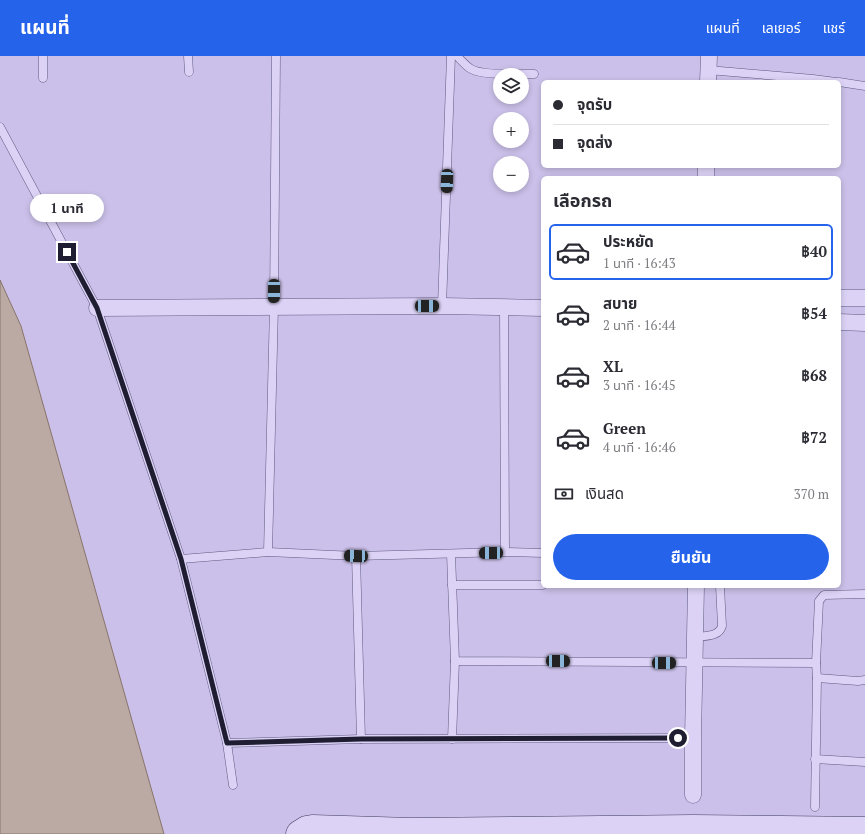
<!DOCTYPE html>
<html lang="th">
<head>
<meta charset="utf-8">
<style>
	:root { --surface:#fff; --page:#f7f7f7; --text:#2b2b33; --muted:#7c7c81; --line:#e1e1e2; --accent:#2563eb }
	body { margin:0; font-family:"PT Serif","Noto Sans Thai",serif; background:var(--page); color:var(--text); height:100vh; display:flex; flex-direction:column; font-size:15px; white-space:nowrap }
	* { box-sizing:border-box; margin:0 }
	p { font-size:13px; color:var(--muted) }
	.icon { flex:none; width:22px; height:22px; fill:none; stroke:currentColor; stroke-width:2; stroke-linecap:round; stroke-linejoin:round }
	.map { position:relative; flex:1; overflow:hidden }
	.panel { position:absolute; left:541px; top:120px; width:300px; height:412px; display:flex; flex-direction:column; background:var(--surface); border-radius:6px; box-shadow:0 2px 6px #0003 }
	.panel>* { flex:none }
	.hud { position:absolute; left:541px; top:24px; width:300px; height:88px; border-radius:6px; box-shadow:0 2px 6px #0003; display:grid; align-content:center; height:88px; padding:0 12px; background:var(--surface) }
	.fabs { position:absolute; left:493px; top:12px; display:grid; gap:8px }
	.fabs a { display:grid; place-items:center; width:36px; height:36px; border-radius:50%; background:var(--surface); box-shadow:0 2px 6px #0003; font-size:20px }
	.end { position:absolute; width:18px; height:18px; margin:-9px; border:5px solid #1e1d31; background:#fff; box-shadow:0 0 0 2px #fff }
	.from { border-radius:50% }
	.bubble { position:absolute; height:28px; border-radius:14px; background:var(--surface); box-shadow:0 2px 6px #0003; font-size:13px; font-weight:700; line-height:28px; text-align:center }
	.car { position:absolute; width:12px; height:24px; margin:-12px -6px; border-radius:5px; box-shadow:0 0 3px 1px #0007; background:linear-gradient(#222 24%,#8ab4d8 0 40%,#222 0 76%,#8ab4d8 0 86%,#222 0) }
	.hud b { display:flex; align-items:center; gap:14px; height:38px; font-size:15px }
	.hud b+b { border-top:1px solid var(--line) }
	.hud i { width:10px; height:10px; background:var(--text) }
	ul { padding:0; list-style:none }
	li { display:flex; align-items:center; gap:12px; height:56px; margin:0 8px 6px; padding:0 4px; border:2px solid transparent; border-radius:6px }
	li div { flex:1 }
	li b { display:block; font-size:15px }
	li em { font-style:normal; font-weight:700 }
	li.active { border-color:var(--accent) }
	li>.icon { width:36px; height:36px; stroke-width:1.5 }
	h2 { padding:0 12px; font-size:18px; line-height:48px }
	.pay { display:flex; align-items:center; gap:10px; height:44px; padding:0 12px; font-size:15px }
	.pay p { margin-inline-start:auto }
	.primary-button { display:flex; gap:8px; margin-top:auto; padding:8px 12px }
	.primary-button a { flex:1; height:46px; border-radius:24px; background:var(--accent); color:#fff; font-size:16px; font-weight:700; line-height:46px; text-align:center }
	header { display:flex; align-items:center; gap:24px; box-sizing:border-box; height:56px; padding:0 20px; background:var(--accent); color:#fff }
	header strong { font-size:19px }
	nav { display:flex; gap:22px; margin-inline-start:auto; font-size:14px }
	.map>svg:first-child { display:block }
	.water { fill:#bba9a3; stroke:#88746b }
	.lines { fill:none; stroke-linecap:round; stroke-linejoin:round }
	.lane-casing { stroke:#5e5a80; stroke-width:9 }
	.street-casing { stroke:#5e5a80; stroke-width:17 }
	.secondary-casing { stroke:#403d62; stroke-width:23 }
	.lane { stroke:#dcd2f5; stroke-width:8 }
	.street { stroke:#dcd2f5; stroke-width:16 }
	.secondary { stroke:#dcd2f5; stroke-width:22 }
	.route { stroke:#1e1d31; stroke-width:5 }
</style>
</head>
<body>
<header>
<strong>แผนที่</strong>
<nav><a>แผนที่</a><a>เลเยอร์</a><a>แชร์</a></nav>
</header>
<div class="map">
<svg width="865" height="778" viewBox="0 0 865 778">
	<rect width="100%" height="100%" fill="#cbc0e9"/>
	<path class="water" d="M 0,224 L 21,270 L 164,778 L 0,778 Z"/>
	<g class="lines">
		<defs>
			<g id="lane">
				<path d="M 188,0 L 189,16"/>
				<path d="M 457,0 C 461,4 466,10 471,13 C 483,20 519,18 534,18"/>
				<path d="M 708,14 L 813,23 L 836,26"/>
				<path d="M 43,22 L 43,0"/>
				<path d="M 839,26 L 865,30"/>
				<path d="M 0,71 L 97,252 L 181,503 L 227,687 L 233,729"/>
				<path d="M 442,250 L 451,0"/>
				<path d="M 504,251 L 505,496"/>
				<path d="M 268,496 L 274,250 L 276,0"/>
				<path d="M 451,498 L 455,605 L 816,607"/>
				<path d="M 356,500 L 361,683"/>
				<path d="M 181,503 L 268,496 L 356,500 L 505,496 L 543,497"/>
				<path d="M 452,529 L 543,529"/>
				<path d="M 695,581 C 705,580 719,581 722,570 L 720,530"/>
				<path d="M 817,622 L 858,625 L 865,624"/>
				<path d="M 452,683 L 455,605"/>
				<path d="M 227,687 L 361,683 L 693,682"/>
				<path d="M 815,703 L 865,706"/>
				<path d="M 815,751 L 817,622 L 816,607 L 819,545 L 824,539 L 865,538"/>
			</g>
			<g id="street">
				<path d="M 708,26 L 709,0"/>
				<path d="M 706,122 L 706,110"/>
				<path d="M 839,242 L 865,242"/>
				<path d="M 97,252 L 442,250 L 543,252"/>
				<path d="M 839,266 L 865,267"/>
				<path d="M 693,739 L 693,682 L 696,530"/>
			</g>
			<path id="secondary" d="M 297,778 L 298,776 L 306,771 L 312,770 L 411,773 L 693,770 L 865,772"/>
		</defs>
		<use href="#lane" class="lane-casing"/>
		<use href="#street" class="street-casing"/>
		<use href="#secondary" class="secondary-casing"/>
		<use href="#lane" class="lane"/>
		<use href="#street" class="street"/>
		<use href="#secondary" class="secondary"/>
	</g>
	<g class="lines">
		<path class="route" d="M 67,196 L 97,252 L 181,503 L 227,687 L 361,683 L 678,682"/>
	</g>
</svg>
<div class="fabs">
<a><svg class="icon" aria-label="layers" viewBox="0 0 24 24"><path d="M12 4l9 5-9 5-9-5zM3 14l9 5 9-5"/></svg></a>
<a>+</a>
<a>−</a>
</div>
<i class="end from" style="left:678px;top:682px"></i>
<i class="end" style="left:67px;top:196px"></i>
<div class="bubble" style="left:30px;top:138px;width:74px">1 นาที</div>
<i class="car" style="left:447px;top:125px;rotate:182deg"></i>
<i class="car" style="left:274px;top:235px;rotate:181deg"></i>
<i class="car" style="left:427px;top:250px;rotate:90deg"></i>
<i class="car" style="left:491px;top:497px;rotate:269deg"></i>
<i class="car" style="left:356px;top:500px;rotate:272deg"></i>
<i class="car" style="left:558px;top:605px;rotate:91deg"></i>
<i class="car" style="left:664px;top:607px;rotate:90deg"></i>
<div class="hud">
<b><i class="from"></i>จุดรับ</b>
<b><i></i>จุดส่ง</b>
</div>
<section class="panel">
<h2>เลือกรถ</h2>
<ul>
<li class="active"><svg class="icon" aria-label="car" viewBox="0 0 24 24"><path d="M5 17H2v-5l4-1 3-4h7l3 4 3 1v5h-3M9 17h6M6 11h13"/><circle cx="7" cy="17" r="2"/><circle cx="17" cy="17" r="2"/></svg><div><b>ประหยัด</b><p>1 นาที · 16:43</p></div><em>฿40</em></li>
<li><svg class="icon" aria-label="car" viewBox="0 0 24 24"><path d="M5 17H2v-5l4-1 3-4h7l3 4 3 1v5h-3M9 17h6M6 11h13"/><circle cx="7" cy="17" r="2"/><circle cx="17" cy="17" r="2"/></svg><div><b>สบาย</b><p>2 นาที · 16:44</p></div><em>฿54</em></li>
<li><svg class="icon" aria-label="car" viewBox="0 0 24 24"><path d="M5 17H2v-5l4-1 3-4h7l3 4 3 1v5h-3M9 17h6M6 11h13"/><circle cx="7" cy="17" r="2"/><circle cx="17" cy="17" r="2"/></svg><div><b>XL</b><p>3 นาที · 16:45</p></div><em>฿68</em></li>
<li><svg class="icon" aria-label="car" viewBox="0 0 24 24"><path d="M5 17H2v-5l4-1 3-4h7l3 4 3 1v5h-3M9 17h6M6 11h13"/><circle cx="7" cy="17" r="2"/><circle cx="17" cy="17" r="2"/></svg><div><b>Green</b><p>4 นาที · 16:46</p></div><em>฿72</em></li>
</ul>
<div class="pay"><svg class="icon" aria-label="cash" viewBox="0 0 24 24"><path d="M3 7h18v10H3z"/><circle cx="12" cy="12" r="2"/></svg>เงินสด<p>370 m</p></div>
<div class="primary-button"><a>ยืนยัน</a></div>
</section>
</div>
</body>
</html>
